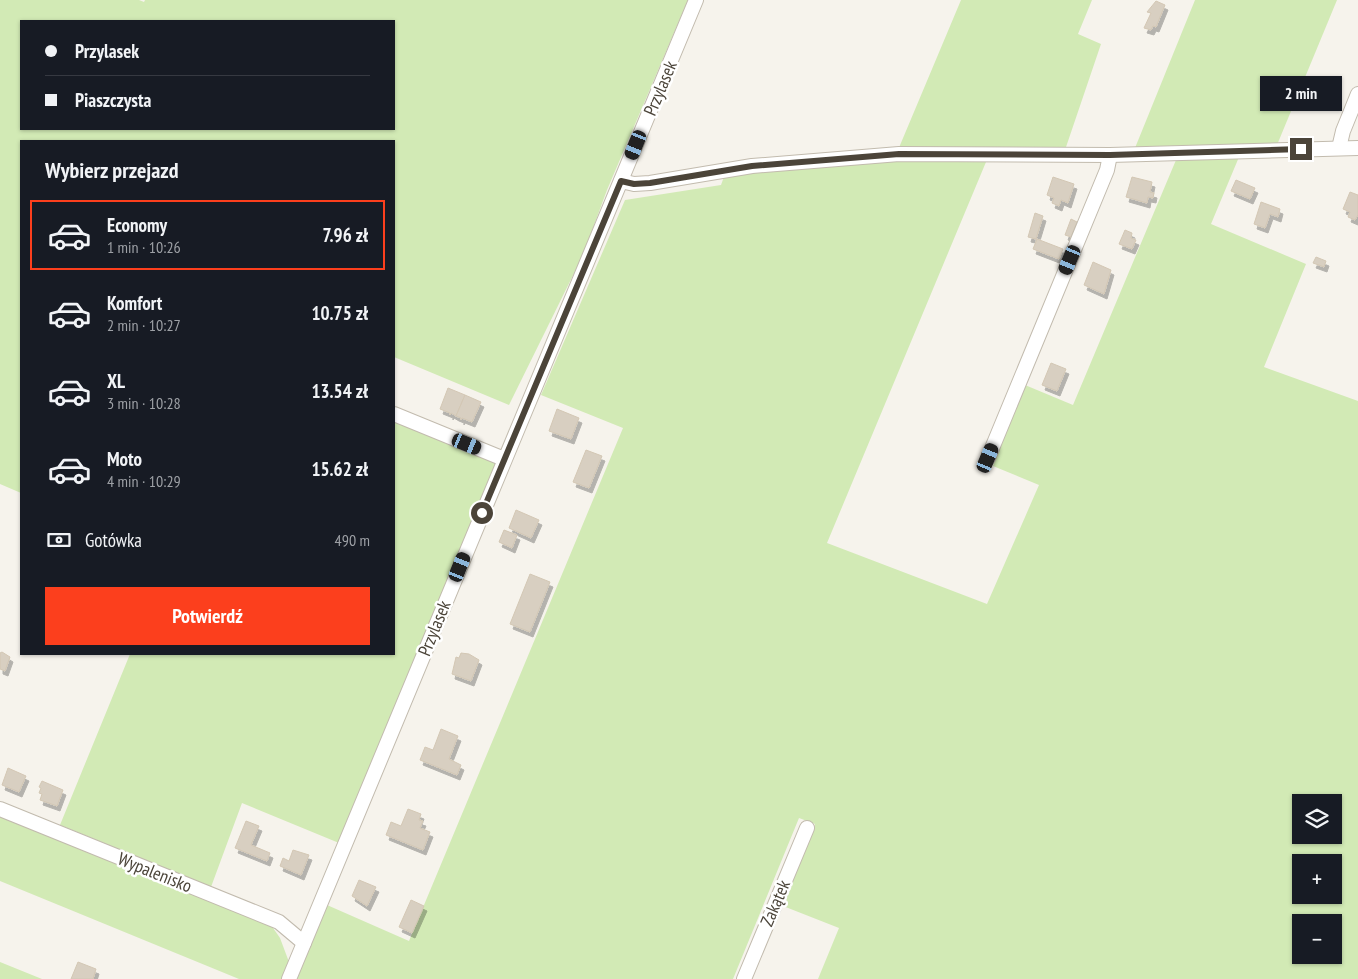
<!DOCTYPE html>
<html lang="pl">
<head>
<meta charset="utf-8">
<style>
	:root { --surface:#171b24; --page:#242831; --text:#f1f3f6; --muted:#9ea1a6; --line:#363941; --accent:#fc3f1d }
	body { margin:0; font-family:"PT Sans Narrow",sans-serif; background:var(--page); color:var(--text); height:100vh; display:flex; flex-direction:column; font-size:19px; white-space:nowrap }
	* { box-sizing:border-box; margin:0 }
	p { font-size:16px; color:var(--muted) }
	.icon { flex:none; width:28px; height:28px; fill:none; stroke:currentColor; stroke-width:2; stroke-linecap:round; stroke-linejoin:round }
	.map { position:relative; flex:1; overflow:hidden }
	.panel { position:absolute; left:20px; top:140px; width:375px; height:515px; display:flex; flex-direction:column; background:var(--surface); border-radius:0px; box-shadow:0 1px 4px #0004 }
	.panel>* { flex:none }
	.hud { position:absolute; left:20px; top:20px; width:375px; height:110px; border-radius:0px; box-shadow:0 1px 4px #0004; display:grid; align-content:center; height:110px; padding:0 25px; background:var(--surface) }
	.fabs { position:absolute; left:1292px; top:794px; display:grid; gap:10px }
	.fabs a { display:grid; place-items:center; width:50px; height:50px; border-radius:0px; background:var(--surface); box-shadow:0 1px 4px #0004; font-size:25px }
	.end { position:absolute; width:22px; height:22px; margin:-11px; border:6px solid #4b4439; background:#fff; box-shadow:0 0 0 2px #fff }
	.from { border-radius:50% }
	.bubble { position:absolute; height:35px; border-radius:0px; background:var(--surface); box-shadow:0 1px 4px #0004; font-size:16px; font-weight:600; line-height:35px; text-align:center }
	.car { position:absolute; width:15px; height:30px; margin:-15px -8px; border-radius:6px; box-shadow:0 0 4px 1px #0007; background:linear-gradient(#222 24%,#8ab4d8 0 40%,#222 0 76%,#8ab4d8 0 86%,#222 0) }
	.hud b { display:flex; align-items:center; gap:18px; height:48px; font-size:19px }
	.hud b+b { border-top:1px solid var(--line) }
	.hud i { width:12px; height:12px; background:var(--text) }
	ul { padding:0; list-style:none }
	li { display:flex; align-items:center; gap:15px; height:70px; margin:0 10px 8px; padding:0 15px; border:2px solid transparent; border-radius:0px }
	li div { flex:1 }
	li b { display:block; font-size:19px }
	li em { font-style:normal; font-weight:600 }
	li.on { border-color:var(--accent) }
	li>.icon { width:45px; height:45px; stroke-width:1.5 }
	h2 { padding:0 25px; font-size:22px; line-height:60px }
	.pay { display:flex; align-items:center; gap:12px; height:55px; padding:0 25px; font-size:19px }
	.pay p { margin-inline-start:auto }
	.action { display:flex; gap:10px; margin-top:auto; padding:10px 25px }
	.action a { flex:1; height:58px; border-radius:0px; background:var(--accent); color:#fff; font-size:20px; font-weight:600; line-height:58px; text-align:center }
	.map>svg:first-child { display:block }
	.green { fill:#d2eab5; fill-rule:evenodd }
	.building { fill:#d8cfc1; stroke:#d3c7b4; filter:url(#shadow) }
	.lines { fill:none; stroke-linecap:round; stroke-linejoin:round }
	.street-casing { stroke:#c2bbae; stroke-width:16 }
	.street { stroke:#fff; stroke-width:14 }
	.route { stroke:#4b4439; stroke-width:6 }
	.labels { text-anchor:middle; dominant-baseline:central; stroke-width:5; stroke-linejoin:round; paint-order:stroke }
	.street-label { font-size:18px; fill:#4b4439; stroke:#fff }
</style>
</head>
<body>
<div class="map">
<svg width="1358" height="979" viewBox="0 0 1358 979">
	<defs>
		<filter id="shadow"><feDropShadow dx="3" dy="5" stdDeviation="0" flood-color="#0004"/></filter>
	</defs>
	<rect width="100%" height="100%" fill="#f6f3ec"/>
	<g class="green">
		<path d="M 0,0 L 139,0 L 144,2 L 145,0 L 688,0 L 607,190 L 583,255 L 509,405 L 394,357 L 394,141 L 21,141 L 21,493 L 0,484 ZM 21,21 L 394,21 L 394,129 L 21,129 Z"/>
		<path d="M 961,0 L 1092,0 L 1078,34 L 1101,44 L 1065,150 L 898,150 Z"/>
		<path d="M 1195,0 L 1337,0 L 1277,145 L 1135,148 Z"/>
		<path d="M 1239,157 L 1211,224 L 1306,264 L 1264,367 L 1358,401 L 1358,979 L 818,979 L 839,928 L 783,906 L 815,824 L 799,818 L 733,979 L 297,979 L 327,905 L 409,941 L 623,428 L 541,395 L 625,200 L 721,185 L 725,174 L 859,162 L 986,162 L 827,543 L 987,604 L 1039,485 L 993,466 L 1025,385 L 1073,405 L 1176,160 ZM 1301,802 L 1334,802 L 1334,835 L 1301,835 ZM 1301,862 L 1334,862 L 1334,895 L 1301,895 ZM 1301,922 L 1334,922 L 1334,955 L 1301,955 Z"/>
		<path d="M 394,419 L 498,463 L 339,843 L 242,803 L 211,887 L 60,825 L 130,654 L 394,654 Z"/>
		<path d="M 0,815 L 271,925 L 280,938 L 289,962 L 283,979 L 239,979 L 0,881 Z"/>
		<path d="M 0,962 L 42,979 L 0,979 Z"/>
	</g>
	<g class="building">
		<path d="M 1156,1 L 1165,5 L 1156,27 L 1153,26 L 1151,30 L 1144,28 L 1151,13 L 1147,12 Z"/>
		<path d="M 1053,177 L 1074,184 L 1068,203 L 1061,200 L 1059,206 L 1052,203 L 1054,198 L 1047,195 Z"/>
		<path d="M 1132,177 L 1152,182 L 1150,192 L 1154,193 L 1153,198 L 1148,197 L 1147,203 L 1126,197 Z"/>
		<path d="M 1236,180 L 1255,188 L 1250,199 L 1231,191 Z"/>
		<path d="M 1350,192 L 1358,195 L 1358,215 L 1355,220 L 1348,217 L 1350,212 L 1343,209 Z"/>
		<path d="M 1261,202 L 1280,209 L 1278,217 L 1270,214 L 1265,228 L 1254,224 Z"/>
		<path d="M 1035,213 L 1043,216 L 1036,239 L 1028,237 Z"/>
		<path d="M 1071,219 L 1077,222 L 1071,237 L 1065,235 Z"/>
		<path d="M 1125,230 L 1132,233 L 1131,238 L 1136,240 L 1132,249 L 1119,244 Z"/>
		<path d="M 1037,239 L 1063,249 L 1059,259 L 1033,249 Z"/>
		<path d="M 1316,257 L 1326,261 L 1324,267 L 1313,263 Z"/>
		<path d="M 1093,262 L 1111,270 L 1104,294 L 1084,285 Z"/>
		<path d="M 1051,363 L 1066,369 L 1057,391 L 1042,385 Z"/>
		<path d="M 448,388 L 465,395 L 456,416 L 451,413 L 450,415 L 450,413 L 440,409 Z"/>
		<path d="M 465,395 L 481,402 L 472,422 L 462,418 L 461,420 L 461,418 L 456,416 Z"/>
		<path d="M 557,409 L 579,418 L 571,439 L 549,431 Z"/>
		<path d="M 586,450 L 602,456 L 589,488 L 573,482 Z"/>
		<path d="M 516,510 L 539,520 L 531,538 L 509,528 Z"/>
		<path d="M 504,530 L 517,535 L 512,548 L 499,542 Z"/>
		<path d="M 530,574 L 550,582 L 530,632 L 510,624 Z"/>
		<path d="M 2,652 L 10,657 L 5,671 L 0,669 L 0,653 Z"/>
		<path d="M 461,653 L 469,654 L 479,660 L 471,681 L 452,674 L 456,657 L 459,658 Z"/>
		<path d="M 441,729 L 458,736 L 449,759 L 461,765 L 457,775 L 420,760 L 425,747 L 433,750 Z"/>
		<path d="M 8,768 L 26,776 L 19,792 L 2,785 Z"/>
		<path d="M 42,781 L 63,790 L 57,806 L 40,800 L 42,794 L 39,793 L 41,788 L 39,787 Z"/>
		<path d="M 408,809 L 421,814 L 419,820 L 423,821 L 420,828 L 430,832 L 423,850 L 386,835 L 391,822 L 401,826 Z"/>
		<path d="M 246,821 L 259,826 L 251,845 L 270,853 L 267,861 L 235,848 Z"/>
		<path d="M 293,850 L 309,855 L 301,875 L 280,866 L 283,858 L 289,861 Z"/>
		<path d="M 359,880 L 376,887 L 367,906 L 352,896 Z"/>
		<path d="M 411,900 L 424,906 L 412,933 L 399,927 Z"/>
		<path d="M 78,962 L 96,969 L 93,979 L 71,979 Z"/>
	</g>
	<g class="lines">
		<defs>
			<g id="street">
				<path d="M 1339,148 L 1343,131 L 1358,94"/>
				<path d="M 621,181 L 634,184 L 650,183 L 752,166 L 899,154 L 1110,155 L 1358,148"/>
				<path d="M 394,414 L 504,459"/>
				<path d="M 988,458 L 1107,170 L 1110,155"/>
				<path d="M 0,809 L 279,922 L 304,943"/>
				<path d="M 289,979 L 696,0"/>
				<path d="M 744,979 L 807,828"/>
			</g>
		</defs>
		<use href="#street" class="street-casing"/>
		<use href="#street" class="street"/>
	</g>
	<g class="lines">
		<path class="route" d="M 482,513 L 621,181 L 634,184 L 650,183 L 752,166 L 899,154 L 1110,155 L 1301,149"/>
	</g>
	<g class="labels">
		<g class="street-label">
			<text transform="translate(660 88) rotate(-67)">Przylasek</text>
			<text transform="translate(434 628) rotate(-68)">Przylasek</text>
			<text transform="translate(155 872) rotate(22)">Wypalenisko</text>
			<text transform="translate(775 903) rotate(-67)">Zakątek</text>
		</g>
	</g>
</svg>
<div class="fabs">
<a><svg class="icon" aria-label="layers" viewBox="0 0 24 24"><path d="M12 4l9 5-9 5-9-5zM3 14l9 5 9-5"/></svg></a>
<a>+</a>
<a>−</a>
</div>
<i class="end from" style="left:482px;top:513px"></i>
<i class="end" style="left:1301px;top:149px"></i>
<div class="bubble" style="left:1260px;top:76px;width:82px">2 min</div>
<i class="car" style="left:636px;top:145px;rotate:202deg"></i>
<i class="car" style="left:1070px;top:260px;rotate:203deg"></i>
<i class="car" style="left:467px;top:444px;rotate:112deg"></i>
<i class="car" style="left:988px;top:458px;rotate:23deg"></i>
<i class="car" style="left:460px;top:567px;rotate:22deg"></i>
<div class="hud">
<b><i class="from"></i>Przylasek</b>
<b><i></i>Piaszczysta</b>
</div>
<section class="panel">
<h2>Wybierz przejazd</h2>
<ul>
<li class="on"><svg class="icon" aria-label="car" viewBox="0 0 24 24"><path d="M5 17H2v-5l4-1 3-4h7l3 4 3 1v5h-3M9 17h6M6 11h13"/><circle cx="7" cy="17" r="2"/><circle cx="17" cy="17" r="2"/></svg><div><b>Economy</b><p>1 min · 10:26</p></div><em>7.96 zł</em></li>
<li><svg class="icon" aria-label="car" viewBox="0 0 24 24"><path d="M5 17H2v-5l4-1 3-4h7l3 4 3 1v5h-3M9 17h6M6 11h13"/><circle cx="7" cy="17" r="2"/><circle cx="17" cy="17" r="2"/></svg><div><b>Komfort</b><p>2 min · 10:27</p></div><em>10.75 zł</em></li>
<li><svg class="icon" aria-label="car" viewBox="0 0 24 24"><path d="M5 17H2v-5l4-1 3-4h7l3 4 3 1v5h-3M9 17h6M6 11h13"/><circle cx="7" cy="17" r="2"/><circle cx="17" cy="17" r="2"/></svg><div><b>XL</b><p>3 min · 10:28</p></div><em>13.54 zł</em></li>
<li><svg class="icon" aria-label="car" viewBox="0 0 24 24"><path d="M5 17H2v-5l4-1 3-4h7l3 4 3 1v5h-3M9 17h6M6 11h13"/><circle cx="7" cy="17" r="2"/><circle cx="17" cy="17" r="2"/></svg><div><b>Moto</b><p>4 min · 10:29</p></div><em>15.62 zł</em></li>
</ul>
<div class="pay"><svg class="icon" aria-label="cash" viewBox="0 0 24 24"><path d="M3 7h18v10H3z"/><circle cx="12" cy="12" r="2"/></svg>Gotówka<p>490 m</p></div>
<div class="action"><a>Potwierdź</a></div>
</section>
</div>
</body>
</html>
